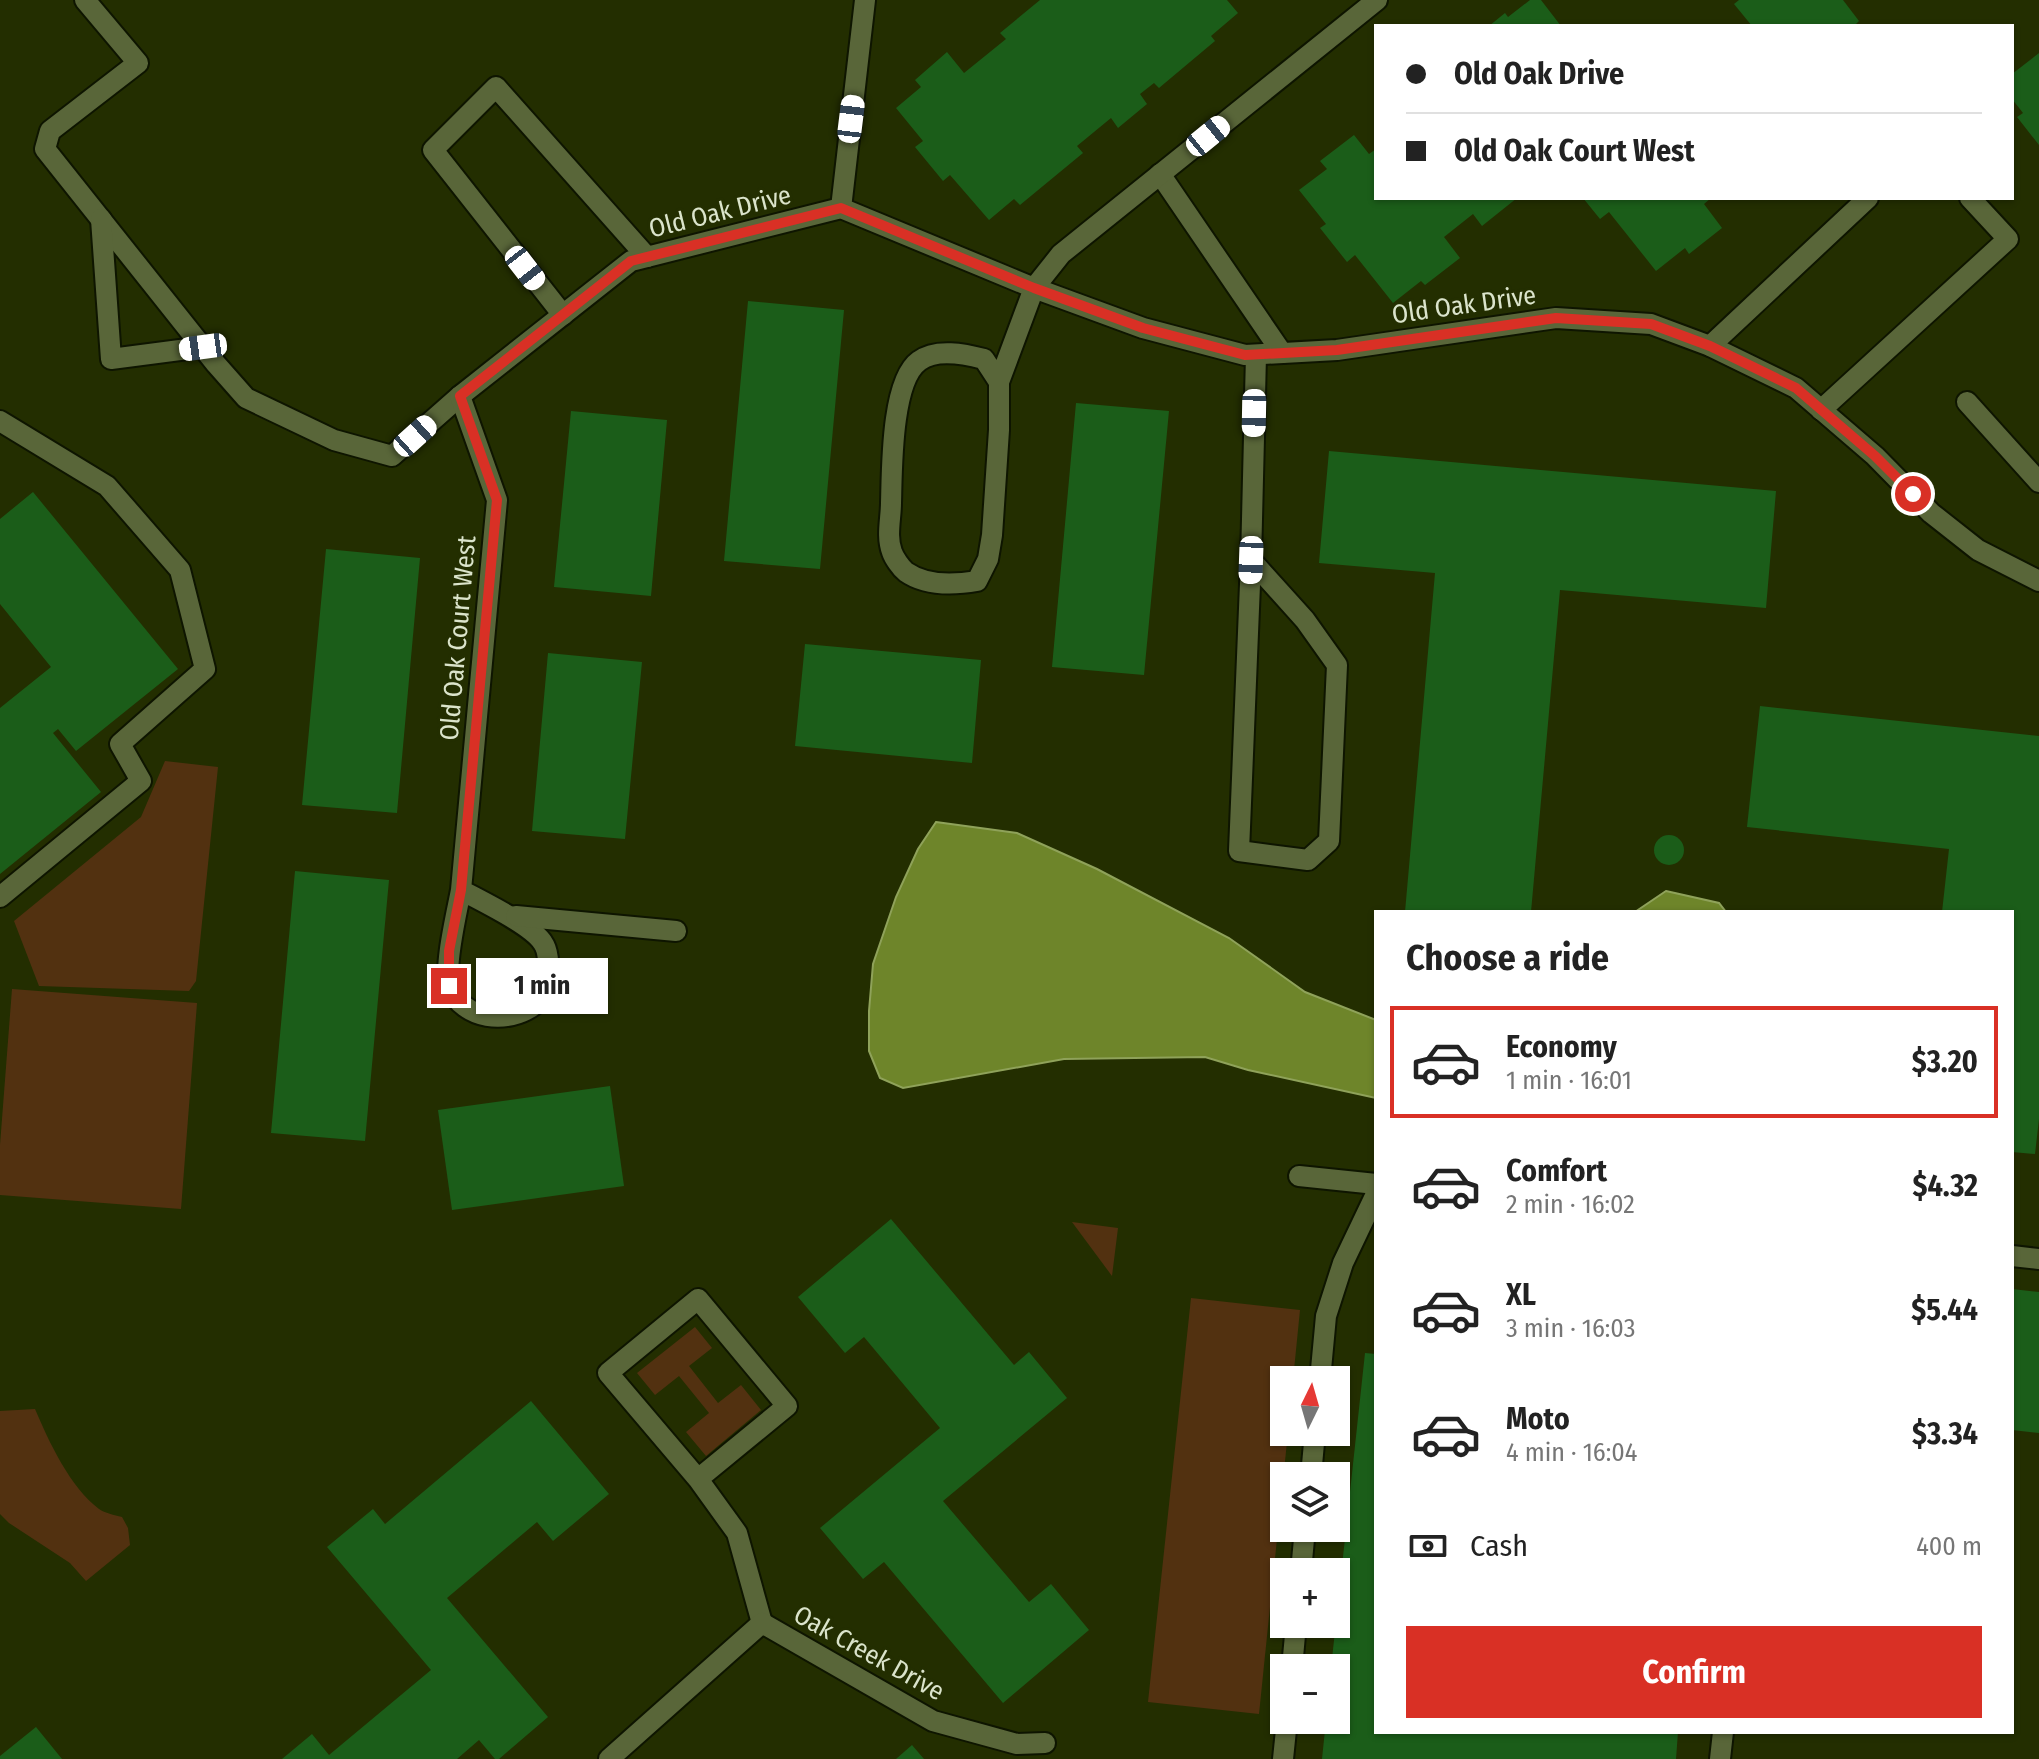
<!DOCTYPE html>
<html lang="en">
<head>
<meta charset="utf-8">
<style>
	:root { --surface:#fff; --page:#f6f6f6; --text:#222; --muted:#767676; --line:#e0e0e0; --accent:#d93025 }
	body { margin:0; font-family:"Fira Sans Condensed",sans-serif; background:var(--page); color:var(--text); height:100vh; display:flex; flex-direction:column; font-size:30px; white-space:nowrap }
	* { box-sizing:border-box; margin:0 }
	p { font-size:26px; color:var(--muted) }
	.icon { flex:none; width:44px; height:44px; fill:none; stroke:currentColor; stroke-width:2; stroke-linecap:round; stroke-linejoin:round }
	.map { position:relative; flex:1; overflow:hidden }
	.side { position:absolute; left:1374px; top:910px; width:640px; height:824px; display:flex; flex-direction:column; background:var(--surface); border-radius:0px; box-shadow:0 2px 6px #0004 }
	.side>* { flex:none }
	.banner { position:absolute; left:1374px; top:24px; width:640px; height:176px; border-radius:0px; box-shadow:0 2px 6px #0004; display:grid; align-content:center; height:176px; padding:0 32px; background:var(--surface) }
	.needle { width:52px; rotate:5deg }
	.tools { position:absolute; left:1270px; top:1366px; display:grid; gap:16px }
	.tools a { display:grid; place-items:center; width:80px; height:80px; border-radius:0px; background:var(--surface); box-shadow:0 2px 6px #0004; font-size:40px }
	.end { position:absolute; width:36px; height:36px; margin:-18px; border:10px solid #d93025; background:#fff; box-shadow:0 0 0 4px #fff }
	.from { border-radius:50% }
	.bubble { position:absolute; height:56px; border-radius:0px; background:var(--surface); box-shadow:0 2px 6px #0004; font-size:26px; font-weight:700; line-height:56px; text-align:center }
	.car { position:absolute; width:24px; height:48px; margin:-24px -12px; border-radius:10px; box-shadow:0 0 6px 2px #0007; background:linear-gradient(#fff 24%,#345 0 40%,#fff 0 76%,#345 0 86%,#fff 0) }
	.banner b { display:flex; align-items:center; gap:28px; height:76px; font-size:30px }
	.banner b+b { border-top:2px solid var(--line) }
	.banner i { width:20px; height:20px; background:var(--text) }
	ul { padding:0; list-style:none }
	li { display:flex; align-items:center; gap:24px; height:112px; margin:0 16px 12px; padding:0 16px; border:4px solid transparent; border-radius:0px }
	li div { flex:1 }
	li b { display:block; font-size:30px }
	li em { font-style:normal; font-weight:700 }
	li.current { border-color:var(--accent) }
	li>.icon { width:72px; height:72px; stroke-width:1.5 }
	h2 { padding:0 32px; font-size:36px; line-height:96px }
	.pay { display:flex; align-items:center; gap:20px; height:88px; padding:0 32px; font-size:30px }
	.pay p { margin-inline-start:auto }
	.button { display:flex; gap:16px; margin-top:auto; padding:16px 32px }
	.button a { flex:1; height:92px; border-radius:0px; background:var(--accent); color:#fff; font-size:32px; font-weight:700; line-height:92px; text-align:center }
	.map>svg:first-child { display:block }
	.green { fill:#523110 }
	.water { fill:#6e852a; stroke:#8fa25a; stroke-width:2 }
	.building { fill:#1b5d19 }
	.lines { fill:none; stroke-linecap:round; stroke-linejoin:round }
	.minor-casing { stroke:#0e1500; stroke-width:24 }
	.minor { stroke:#596639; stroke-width:20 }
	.route { stroke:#d93025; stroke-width:10 }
	.labels { text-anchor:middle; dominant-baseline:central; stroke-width:6; stroke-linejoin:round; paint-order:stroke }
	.street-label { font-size:26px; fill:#dbe4cb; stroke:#232e00 }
</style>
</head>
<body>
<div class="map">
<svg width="2039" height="1759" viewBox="0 0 2039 1759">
	<rect width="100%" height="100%" fill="#232e00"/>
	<g class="green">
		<path d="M 165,761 L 218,767 L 196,981 L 189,991 L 39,986 L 14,921 L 141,817 Z"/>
		<path d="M 12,989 L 197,1003 L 181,1209 L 0,1195 L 0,1145 Z"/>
		<path d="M 1072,1222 L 1118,1228 L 1112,1276 Z"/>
		<path d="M 1191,1298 L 1300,1310 L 1293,1380 L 1284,1380 L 1284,1432 L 1288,1432 L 1259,1714 L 1148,1702 Z"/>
		<path d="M 695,1327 L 712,1348 L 689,1366 L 718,1403 L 741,1385 L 761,1410 L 706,1456 L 686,1432 L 709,1413 L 679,1376 L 655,1395 L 637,1373 Z"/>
		<path d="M 35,1409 C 49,1442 70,1487 99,1509 C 105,1513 114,1515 122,1517 L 128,1528 L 130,1545 L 86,1581 L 70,1563 L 9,1523 L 0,1514 L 0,1411 Z"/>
	</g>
	<g class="water">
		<path d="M 936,822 L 1017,833 L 1097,869 L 1229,938 L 1305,992 L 1376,1020 L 1376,1098 L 1248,1070 L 1205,1057 L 1064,1059 L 903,1088 L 880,1078 L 869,1051 L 869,1011 L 873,964 L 896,897 L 918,849 Z"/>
		<path d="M 1666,891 L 1719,903 L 1726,912 L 1635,912 Z"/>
	</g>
	<g class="building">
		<path d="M 1040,0 L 1227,0 L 1238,13 L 1211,36 L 1215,41 L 1159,88 L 1154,83 L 1140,94 L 1147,104 L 1118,128 L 1111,118 L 1077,146 L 1083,153 L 1020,205 L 1014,199 L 989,220 L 950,175 L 943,181 L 915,147 L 923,141 L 896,108 L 921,87 L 915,80 L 947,52 L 964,73 L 1006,39 L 1000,33 Z"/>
		<path d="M 1530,0 L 1541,0 L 1561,26 L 1489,26 L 1505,13 L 1508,17 Z"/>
		<path d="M 1739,0 L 1843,0 L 1859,21 L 1854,26 L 1752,26 L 1734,4 Z"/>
		<path d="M 2039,53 L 2039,145 L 2017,117 L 2023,113 L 2012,99 L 2012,74 Z"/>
		<path d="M 1354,135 L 1369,154 L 1376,149 L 1376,198 L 1517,198 L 1482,226 L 1473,214 L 1444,237 L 1460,258 L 1425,285 L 1421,281 L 1393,303 L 1355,255 L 1347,262 L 1320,228 L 1326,224 L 1299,190 L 1327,169 L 1320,161 Z"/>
		<path d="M 1583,198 L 1711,198 L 1704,204 L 1722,228 L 1689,254 L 1685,248 L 1656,271 L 1609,212 L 1600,219 Z"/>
		<path d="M 748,301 L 844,310 L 820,569 L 724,561 Z"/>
		<path d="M 1076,403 L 1169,411 L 1144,675 L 1052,667 Z"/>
		<path d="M 571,411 L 667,420 L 651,596 L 554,587 Z"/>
		<path d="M 1329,451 L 1776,491 L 1766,608 L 1560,590 L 1531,912 L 1405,912 L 1435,573 L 1319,563 Z"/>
		<path d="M 33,492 L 178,669 L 76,751 L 58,729 L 53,733 L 101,792 L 0,874 L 0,708 L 51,667 L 0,604 L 0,519 Z"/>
		<path d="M 326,549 L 420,558 L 397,813 L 302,805 Z"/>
		<path d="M 805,644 L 981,660 L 972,763 L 795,746 Z"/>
		<path d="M 548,653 L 642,662 L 625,839 L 532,831 Z"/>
		<path d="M 1760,706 L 2039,736 L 2039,1119 L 2035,1154 L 2012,1152 L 2012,912 L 1942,912 L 1949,849 L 1747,827 Z"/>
		<circle cx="1669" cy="850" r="15"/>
		<path d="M 295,871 L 389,880 L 365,1141 L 271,1133 Z"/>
		<path d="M 610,1086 L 624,1186 L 452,1210 L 438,1110 Z"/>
		<path d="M 891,1219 L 1014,1365 L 1029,1352 L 1067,1398 L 943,1501 L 1029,1602 L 1051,1584 L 1089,1630 L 1003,1703 L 884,1562 L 863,1579 L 820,1528 L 940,1428 L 864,1337 L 845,1353 L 798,1297 Z"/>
		<path d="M 2012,1289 L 2039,1292 L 2039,1433 L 2012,1430 Z"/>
		<path d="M 1365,1353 L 1376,1354 L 1376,1732 L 1678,1732 L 1676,1759 L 1322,1759 L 1326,1720 L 1336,1720 L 1336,1668 L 1331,1668 Z"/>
		<path d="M 531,1401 L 609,1494 L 553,1541 L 537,1522 L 447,1598 L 548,1717 L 499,1759 L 495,1759 L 479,1740 L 457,1759 L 282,1759 L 312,1734 L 329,1755 L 431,1670 L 327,1547 L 373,1509 L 385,1524 Z"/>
		<path d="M 36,1727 L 62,1759 L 0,1759 L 0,1756 Z"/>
		<path d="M 912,1745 L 924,1759 L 896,1759 Z"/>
	</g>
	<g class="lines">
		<defs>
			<g id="minor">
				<path d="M 85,0 L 138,63 L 50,131 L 45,149 L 216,364 L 246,398 L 334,440 L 392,456 L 460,396 L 631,261 L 841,208 L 1034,288 L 1143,328 L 1245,355 L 1337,350 L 1556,318 L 1651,324 L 1710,346 L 1796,388 L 1875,456 L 1931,513 L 1978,550 L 2039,581"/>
				<path d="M 1160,174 L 1282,353"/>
				<path d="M 841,208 L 865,0"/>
				<path d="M 101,219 L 111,359 L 203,347"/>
				<path d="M 563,315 L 433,150 L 496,87 L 647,257"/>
				<path d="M 1710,346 L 1868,198"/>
				<path d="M 999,382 L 984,359 C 965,354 936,348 919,361 C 891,381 892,470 891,503 C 891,519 886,536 892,552 C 894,558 901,568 906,572 C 926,586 954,585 977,581 L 988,559 L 992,535 L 999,430 L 999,382 L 1034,288 L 1061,254 L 1377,0"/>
				<path d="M 460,396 L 497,500 L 461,890 C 457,912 443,968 450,987 C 463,1020 508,1025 534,1005 C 544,998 547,985 548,973 C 549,964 548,950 543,943 C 532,925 481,901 461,890"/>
				<path d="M 1967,402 L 2039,482"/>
				<path d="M 1821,410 L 2008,239 L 1970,198"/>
				<path d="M 0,421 L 107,486 L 180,570 L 205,669 L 120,744 L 141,781 L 0,897"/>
				<path d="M 1251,560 L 1305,620 L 1337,665 L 1329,841 L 1308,860 L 1239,851 L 1251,560 L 1256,355"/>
				<path d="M 516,916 L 676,931"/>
				<path d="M 1299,1176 L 1376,1184"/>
				<path d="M 2012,1256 L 2039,1259"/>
				<path d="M 1320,1380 L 1326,1316 L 1343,1263 L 1376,1194"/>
				<path d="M 1311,1476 L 1315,1432"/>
				<path d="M 698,1479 L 608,1373 L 698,1299 L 787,1406 L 698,1479 L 737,1533 L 762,1623"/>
				<path d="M 1301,1572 L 1305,1528"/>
				<path d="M 1292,1668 L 1296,1624"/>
				<path d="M 609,1759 L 762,1623 L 933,1721 L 1017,1744 L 1045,1743"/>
				<path d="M 1283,1759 L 1287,1720"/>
				<path d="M 1720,1759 L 1723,1732"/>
			</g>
		</defs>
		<use href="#minor" class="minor-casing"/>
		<use href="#minor" class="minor"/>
	</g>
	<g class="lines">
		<path class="route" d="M 449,986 L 449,951 L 461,890 L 497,500 L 460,396 L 631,261 L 841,208 L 1034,288 L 1143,328 L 1245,355 L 1337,350 L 1556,318 L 1651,324 L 1710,346 L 1796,388 L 1875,456 L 1913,494"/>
	</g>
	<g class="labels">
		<g class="street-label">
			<text transform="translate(720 212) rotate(-14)">Old Oak Drive</text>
			<text transform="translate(1464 305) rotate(-8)">Old Oak Drive</text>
			<text transform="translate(458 638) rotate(-85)">Old Oak Court West</text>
			<text transform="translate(869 1653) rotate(29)">Oak Creek Drive</text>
		</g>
	</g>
</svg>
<div class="tools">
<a><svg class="needle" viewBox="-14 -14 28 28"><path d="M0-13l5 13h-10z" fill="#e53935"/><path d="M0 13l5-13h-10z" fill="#767676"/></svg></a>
<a><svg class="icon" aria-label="layers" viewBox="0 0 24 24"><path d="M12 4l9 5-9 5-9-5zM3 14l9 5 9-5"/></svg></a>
<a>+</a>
<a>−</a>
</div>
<i class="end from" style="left:1913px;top:494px"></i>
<i class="end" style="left:449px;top:986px"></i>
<div class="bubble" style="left:476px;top:958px;width:132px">1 min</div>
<i class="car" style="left:851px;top:119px;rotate:7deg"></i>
<i class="car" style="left:1208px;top:136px;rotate:51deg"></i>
<i class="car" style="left:525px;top:268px;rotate:142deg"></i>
<i class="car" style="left:203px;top:347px;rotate:262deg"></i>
<i class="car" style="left:1254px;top:413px;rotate:181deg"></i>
<i class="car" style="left:415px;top:436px;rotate:48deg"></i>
<i class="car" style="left:1251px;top:560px;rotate:182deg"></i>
<div class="banner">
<b><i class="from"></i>Old Oak Drive</b>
<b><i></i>Old Oak Court West</b>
</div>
<section class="side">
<h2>Choose a ride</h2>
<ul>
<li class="current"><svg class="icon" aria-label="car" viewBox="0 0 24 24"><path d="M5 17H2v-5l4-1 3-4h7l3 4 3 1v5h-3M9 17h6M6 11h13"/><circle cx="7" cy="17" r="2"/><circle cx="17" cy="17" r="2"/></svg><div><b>Economy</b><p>1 min · 16:01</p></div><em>$3.20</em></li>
<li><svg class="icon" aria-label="car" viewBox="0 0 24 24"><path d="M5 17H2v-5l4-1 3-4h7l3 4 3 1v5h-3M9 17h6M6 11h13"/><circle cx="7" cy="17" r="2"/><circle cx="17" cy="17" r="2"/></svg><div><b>Comfort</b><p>2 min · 16:02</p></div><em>$4.32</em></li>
<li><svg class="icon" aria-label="car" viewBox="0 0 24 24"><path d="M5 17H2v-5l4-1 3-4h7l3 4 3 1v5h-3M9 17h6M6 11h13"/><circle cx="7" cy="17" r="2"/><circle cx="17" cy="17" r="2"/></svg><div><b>XL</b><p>3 min · 16:03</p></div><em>$5.44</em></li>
<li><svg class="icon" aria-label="car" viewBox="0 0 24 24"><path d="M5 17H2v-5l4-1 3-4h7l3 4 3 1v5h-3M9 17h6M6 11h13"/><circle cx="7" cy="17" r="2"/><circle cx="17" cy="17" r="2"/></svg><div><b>Moto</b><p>4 min · 16:04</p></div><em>$3.34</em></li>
</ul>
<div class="pay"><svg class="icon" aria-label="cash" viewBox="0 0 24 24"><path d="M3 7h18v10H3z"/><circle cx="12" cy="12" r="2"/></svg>Cash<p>400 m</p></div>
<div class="button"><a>Confirm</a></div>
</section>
</div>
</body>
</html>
